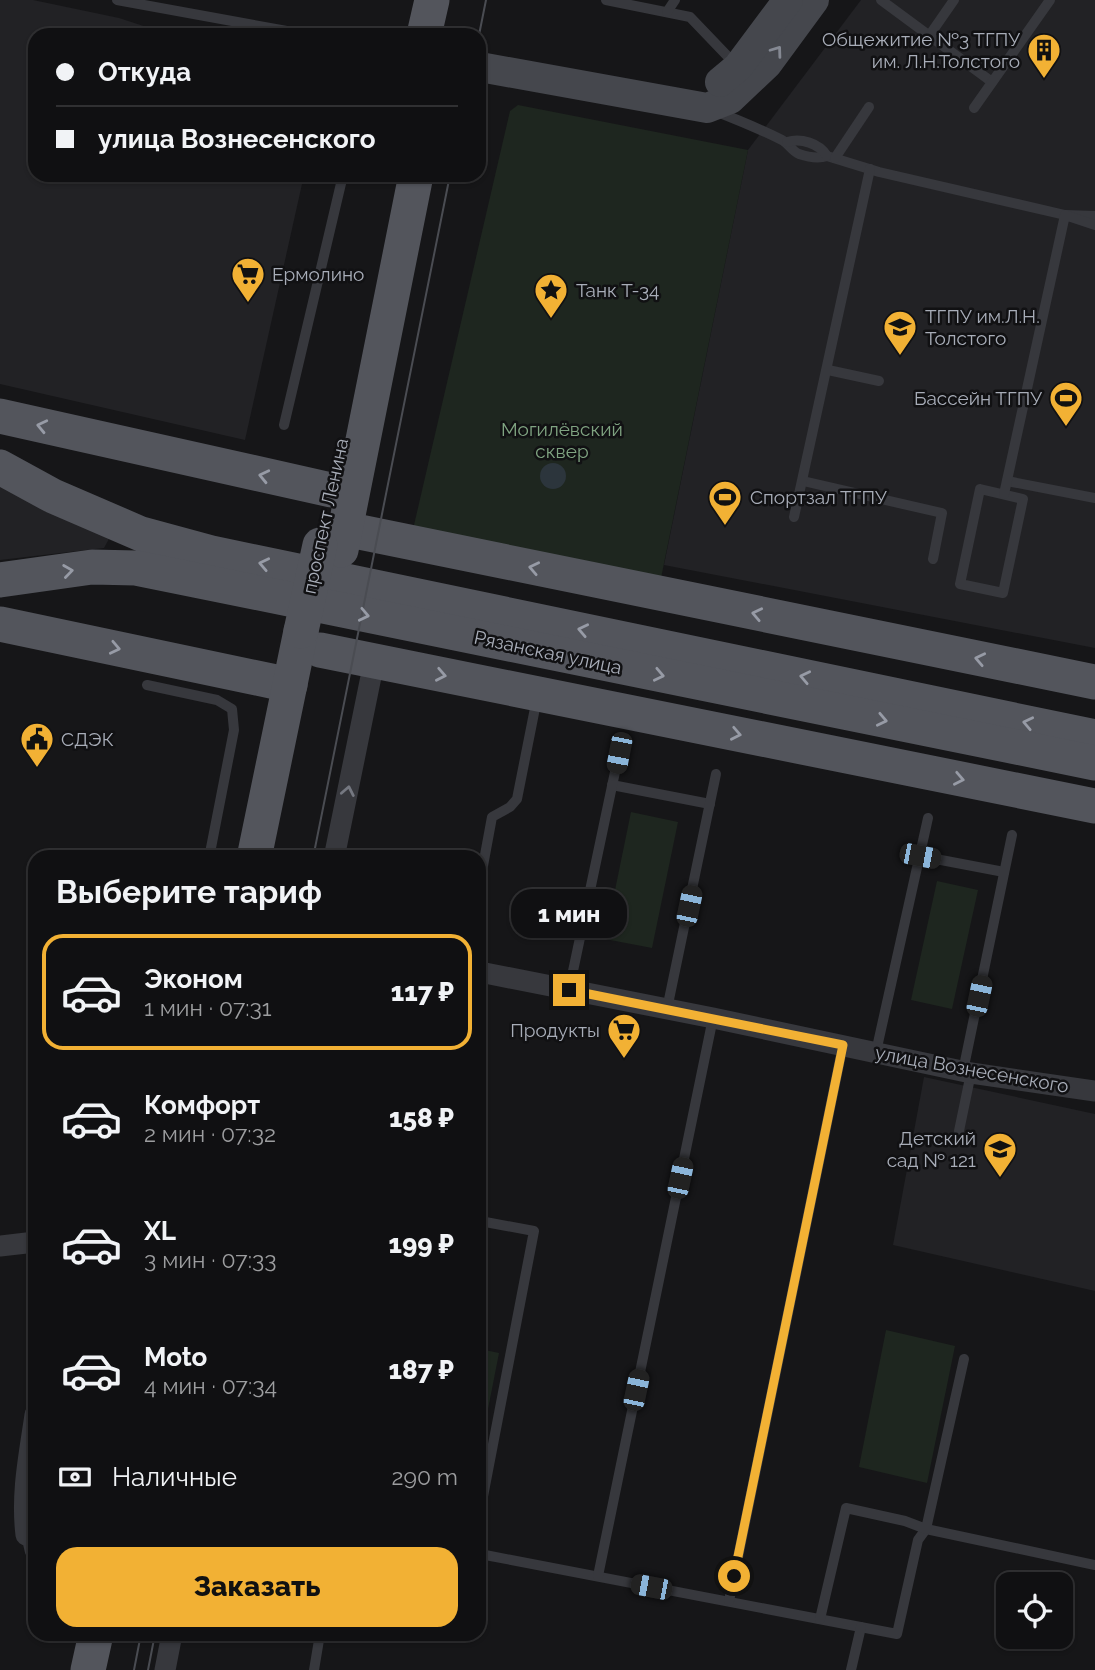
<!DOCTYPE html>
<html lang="ru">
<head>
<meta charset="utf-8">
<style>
	:root { --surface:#101012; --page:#1e1e20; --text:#f1f3f6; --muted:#9c9d9f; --line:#303032; --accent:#f2b134 }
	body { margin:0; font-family:Raleway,sans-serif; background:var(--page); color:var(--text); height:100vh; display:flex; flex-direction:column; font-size:26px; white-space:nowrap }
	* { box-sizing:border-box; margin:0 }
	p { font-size:23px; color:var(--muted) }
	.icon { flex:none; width:38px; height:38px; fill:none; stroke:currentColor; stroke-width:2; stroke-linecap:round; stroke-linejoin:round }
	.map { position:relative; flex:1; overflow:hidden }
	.details { position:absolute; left:28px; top:850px; width:458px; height:791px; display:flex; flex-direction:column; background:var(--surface); border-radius:21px; box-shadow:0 2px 5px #0004,0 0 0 2px var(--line) }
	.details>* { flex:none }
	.guide { position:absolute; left:28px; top:28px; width:458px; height:154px; border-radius:21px; box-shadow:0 2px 5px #0004,0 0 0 2px var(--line); display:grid; align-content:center; height:154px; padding:0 28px; background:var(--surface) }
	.controls { position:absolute; left:996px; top:1572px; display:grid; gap:14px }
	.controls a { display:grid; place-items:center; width:77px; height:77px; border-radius:14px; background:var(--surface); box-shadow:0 2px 5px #0004,0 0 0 2px var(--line); font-size:35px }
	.end { position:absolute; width:32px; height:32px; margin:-16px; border:9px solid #f2b134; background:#111; box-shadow:0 0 0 4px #111 }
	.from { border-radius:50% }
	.bubble { position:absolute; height:49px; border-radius:21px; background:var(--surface); box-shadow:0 2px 5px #0004,0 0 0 2px var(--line); font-size:23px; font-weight:800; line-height:49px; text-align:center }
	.car { position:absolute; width:21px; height:42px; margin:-21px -10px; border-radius:9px; box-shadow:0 0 5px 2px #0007; background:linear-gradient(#222 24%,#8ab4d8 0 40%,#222 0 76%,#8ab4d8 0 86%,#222 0) }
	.guide b { display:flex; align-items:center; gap:24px; height:66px; font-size:26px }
	.guide b+b { border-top:2px solid var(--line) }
	.guide i { width:18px; height:18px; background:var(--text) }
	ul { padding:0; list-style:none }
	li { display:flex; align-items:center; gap:21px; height:116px; margin:0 14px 10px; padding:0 14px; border:4px solid transparent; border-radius:21px }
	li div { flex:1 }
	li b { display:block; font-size:26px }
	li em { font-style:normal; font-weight:800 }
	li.on { border-color:var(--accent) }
	li>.icon { width:63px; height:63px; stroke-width:1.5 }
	h2 { padding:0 28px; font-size:32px; line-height:84px }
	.pay { display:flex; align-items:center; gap:18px; height:77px; padding:0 28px; font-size:26px }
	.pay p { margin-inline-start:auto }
	.action { display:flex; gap:14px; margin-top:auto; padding:14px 28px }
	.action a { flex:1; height:80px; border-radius:21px; background:var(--accent); color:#111; font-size:28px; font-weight:800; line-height:80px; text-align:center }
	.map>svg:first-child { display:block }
	.built { fill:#222225 }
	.green { fill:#1e261f }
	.water { fill:#2c353c }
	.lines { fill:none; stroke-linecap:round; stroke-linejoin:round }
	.lane { stroke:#37383d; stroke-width:10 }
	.street { stroke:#37383d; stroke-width:21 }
	.secondary { stroke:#45474d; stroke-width:30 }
	.primary { stroke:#53555c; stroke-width:35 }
	.tram { stroke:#4a4c52; stroke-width:2 }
	.primary-bridge { stroke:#53555c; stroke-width:35 }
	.oneway { stroke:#858993 }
	.oneway2 { stroke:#979ba6 }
	.oneway3 { stroke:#757881 }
	.route { stroke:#f2b134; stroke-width:9 }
	.labels { text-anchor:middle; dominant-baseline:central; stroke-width:5; stroke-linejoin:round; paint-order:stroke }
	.poi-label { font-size:19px; fill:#a8adb8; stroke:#111113; text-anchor:start }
	.park-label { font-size:19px; fill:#7fa381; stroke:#111113 }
	.street-label { font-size:19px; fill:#a8adb8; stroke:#111113 }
</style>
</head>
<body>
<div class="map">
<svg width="1095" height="1670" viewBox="0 0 1095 1670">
	<rect width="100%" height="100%" fill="#161618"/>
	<g class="built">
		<path d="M 0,0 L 33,0 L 119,18 L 171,35 L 35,35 L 35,175 L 304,175 L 245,440 L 0,384 Z"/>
		<path d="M 861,0 L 1095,0 L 1095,648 L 664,565 L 748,150 Z"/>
		<path d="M 0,481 L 111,535 L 104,548 L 0,560 Z"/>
		<path d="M 924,1077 L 1095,1114 L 1095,1291 L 893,1245 Z"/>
	</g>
	<g class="green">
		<path d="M 518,105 L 748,150 L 659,588 L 411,538 L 510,111 Z"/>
		<path d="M 631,812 L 678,822 L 652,948 L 605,939 Z"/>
		<path d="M 937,881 L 978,890 L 952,1009 L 911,1000 Z"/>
		<path d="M 886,1330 L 955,1346 L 927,1483 L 859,1467 Z"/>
		<path d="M 480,1349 L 499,1353 L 480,1450 Z"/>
	</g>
	<circle class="water" cx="553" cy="476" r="13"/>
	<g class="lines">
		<g class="lane">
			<path d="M 117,0 L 309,35"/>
			<path d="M 606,0 L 690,17 L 735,64"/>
			<path d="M 881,0 L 992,82"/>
			<path d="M 667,12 L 675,0"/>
			<path d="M 929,36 L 954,0"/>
			<path d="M 974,108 L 1050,0"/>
			<path d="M 715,111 C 738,120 760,129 782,140 C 789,144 792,151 799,154 C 808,157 818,159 827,156 L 879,172 L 1065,215 L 1095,216"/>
			<path d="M 787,142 C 801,138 819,143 827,156"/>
			<path d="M 835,158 L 869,107"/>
			<path d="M 828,370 L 879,381"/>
			<path d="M 284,425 L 343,175"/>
			<path d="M 803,481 L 942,513 L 933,559"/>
			<path d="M 1007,481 L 1095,498"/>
			<path d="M 980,489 L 1023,499 L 1003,593 L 960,584 Z"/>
			<path d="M 1004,494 L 1065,215 L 1095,225"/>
			<path d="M 794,517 L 870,169"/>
			<path d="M 147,685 L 217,700 L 232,709 L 234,730 L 209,858"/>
			<path d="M 612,785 L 710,804"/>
			<path d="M 920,856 L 1004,872"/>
			<path d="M 81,858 L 82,853"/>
			<path d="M 480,882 L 492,817 L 510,807 L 517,799 L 537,698"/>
			<path d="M 569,990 L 619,753"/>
			<path d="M 667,1009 L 716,774"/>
			<path d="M 876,1052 L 928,818"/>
			<path d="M 963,1071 L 1012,835"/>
			<path d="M 959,1131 L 971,1073"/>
			<path d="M 480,1221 L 534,1231 L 480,1512"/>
			<path d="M 35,1507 L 26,1535 L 30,1552 L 35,1554"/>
			<path d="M 480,1554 L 897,1634 L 918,1540 L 926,1529 L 1095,1565"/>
			<path d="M 598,1576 L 713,1018"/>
			<path d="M 729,1601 L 843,1045"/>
			<path d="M 820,1619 L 846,1508 L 905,1521 L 926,1529 L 964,1359"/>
			<path d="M 314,1670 L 320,1634"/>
			<path d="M 851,1670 L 861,1627"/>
		</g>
		<g class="street">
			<path d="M 334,858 L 374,662"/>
			<path d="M 480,972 L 713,1018 L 971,1073 L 1095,1091"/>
			<path d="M 0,1246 L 35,1242"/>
			<path d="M 26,1535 C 21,1494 29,1456 35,1415"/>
			<path d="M 165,1670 L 172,1634"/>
		</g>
		<g class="secondary">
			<path d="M 480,67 L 707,108 L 730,99 L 767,64 L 814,0"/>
			<path d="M 720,82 L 738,67 L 788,0"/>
		</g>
		<g class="primary">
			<path d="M 424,35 L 432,0"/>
			<path d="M 0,416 L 331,490"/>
			<path d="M 0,467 L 53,496 L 141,534 L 211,553 L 1095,737"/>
			<path d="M 345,529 L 1095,682"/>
			<path d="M 341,550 L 416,175"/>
			<path d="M 0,580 L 92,567 L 136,568 L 1095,763"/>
			<path d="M 0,624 L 290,685"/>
			<path d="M 320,650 L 1095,806"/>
			<path d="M 254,858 L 301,631"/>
			<path d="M 88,1670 L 96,1634"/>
		</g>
		<g class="tram">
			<path d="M 479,35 L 486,0"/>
			<path d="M 313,858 L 450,175"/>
			<path d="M 134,1670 L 141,1634"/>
			<path d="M 148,1670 L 155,1634"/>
		</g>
		<path class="primary-bridge" d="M 301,631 L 320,545"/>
	</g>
	<defs><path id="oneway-chevron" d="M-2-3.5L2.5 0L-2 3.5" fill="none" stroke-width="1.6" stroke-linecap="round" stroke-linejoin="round" transform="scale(1.75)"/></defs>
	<use class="oneway" href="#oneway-chevron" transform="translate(777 51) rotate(-54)"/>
	<g class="oneway2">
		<use href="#oneway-chevron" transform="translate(42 426) rotate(-167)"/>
		<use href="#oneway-chevron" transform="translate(264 476) rotate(-167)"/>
		<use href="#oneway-chevron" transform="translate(264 564) rotate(-168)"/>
		<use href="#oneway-chevron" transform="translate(534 568) rotate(-168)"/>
		<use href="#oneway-chevron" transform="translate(68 571) rotate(-8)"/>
		<use href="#oneway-chevron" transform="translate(757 614) rotate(-168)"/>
		<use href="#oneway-chevron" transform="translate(364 615) rotate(12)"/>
		<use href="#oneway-chevron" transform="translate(583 630) rotate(-168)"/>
		<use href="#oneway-chevron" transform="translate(115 648) rotate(12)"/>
		<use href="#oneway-chevron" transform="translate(980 659) rotate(-168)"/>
		<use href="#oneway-chevron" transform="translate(441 675) rotate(11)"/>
		<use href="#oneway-chevron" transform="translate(659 675) rotate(12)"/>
		<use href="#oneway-chevron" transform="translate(805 677) rotate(-168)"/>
		<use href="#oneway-chevron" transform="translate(882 720) rotate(12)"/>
		<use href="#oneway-chevron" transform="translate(1028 723) rotate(-168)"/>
		<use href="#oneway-chevron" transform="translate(736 734) rotate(11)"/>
		<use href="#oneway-chevron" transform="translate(959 779) rotate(11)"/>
	</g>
	<use class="oneway3" href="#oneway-chevron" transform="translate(348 791) rotate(-79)"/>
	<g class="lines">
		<path class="route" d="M 569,990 L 843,1045 L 734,1576"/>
	</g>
	<defs>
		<symbol id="building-pin" viewBox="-11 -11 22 30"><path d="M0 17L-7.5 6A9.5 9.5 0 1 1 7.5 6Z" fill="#f2b134" stroke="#111113"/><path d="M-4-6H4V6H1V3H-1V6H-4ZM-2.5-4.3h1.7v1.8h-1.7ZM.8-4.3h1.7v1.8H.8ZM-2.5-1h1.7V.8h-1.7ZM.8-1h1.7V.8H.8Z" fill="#111"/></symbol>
		<symbol id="supermarket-pin" viewBox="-11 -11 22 30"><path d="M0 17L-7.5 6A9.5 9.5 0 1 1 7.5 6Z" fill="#f2b134" stroke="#111113"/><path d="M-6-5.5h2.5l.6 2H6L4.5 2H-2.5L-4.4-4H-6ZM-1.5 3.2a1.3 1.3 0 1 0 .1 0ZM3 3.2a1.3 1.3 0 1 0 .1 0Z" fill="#111"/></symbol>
		<symbol id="sight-pin" viewBox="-11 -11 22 30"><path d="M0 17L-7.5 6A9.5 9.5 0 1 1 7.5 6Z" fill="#f2b134" stroke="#111113"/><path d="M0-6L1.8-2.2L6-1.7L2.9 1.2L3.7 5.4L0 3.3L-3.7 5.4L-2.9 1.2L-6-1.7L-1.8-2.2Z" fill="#111"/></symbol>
		<symbol id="university-pin" viewBox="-11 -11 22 30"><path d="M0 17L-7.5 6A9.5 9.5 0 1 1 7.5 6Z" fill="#f2b134" stroke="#111113"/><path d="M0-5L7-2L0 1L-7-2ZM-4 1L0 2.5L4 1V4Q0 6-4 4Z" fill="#111"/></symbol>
		<symbol id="stadium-pin" viewBox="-11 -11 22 30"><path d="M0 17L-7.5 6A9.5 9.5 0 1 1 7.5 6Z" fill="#f2b134" stroke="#111113"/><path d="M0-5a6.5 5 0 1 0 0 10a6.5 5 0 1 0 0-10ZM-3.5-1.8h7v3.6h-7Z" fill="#111"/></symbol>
		<symbol id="civic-pin" viewBox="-11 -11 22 30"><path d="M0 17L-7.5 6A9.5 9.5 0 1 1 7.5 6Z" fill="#f2b134" stroke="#111113"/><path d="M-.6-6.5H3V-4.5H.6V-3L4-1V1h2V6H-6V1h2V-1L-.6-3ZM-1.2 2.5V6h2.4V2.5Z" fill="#111"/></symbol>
		<symbol id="school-pin" viewBox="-11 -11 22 30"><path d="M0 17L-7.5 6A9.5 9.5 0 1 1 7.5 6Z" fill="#f2b134" stroke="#111113"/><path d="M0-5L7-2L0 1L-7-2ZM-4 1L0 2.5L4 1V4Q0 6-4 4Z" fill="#111"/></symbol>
	</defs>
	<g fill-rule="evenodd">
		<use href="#building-pin" x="1025" y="31" width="38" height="52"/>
		<use href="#supermarket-pin" x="229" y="255" width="38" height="52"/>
		<use href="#sight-pin" x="532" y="271" width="38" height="52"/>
		<use href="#university-pin" x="881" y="308" width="38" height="52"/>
		<use href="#stadium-pin" x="1047" y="379" width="38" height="52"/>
		<use href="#stadium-pin" x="706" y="478" width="38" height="52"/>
		<use href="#civic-pin" x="18" y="720" width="38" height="52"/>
		<use href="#supermarket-pin" x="605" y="1011" width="38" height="52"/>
		<use href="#school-pin" x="981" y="1130" width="38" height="52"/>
	</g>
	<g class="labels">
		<g class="poi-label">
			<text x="1020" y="39" text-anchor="end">Общежитие №3 ТГПУ<tspan x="1020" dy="22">им. Л.Н.Толстого</tspan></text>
			<text x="272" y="274">Ермолино</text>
			<text x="576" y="290">Танк Т-34</text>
			<text x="925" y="316">ТГПУ им.Л.Н.<tspan x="925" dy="22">Толстого</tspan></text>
			<text x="1042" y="398" text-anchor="end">Бассейн ТГПУ</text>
			<text x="750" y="497">Спортзал ТГПУ</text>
			<text x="61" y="739">СДЭК</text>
			<text x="600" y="1030" text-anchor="end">Продукты</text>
			<text x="976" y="1138" text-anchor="end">Детский<tspan x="976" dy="22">сад № 121</tspan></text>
		</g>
		<g class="park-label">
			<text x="562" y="429">Могилёвский<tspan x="562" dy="22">сквер</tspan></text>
		</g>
		<g class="street-label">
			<text transform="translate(325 516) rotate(-78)">проспект Ленина</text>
			<text transform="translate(548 652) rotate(12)">Рязанская улица</text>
			<text transform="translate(972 1069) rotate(10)">улица Вознесенского</text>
		</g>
	</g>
</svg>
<div class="controls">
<a><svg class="icon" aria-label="locate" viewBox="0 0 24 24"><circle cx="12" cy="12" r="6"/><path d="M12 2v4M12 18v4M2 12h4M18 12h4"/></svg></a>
</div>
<i class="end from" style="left:734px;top:1576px"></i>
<i class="end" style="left:569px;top:990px"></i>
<div class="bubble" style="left:511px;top:889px;width:116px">1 мин</div>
<i class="car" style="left:619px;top:753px;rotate:191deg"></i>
<i class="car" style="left:920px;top:856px;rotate:101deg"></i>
<i class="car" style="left:689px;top:906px;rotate:12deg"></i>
<i class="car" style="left:979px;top:996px;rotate:12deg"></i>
<i class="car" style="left:680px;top:1178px;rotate:12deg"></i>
<i class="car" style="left:636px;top:1390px;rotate:12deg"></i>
<i class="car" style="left:651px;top:1587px;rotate:281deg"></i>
<div class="guide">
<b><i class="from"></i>Откуда</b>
<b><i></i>улица Вознесенского</b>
</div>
<section class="details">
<h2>Выберите тариф</h2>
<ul>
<li class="on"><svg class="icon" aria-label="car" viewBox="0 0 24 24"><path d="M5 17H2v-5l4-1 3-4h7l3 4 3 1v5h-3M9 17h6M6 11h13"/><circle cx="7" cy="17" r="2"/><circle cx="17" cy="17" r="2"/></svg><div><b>Эконом</b><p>1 мин · 07:31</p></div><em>117 ₽</em></li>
<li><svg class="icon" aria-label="car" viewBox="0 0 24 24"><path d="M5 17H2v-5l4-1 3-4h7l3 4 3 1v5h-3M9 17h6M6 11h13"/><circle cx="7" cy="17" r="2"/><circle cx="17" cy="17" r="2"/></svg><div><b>Комфорт</b><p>2 мин · 07:32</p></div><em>158 ₽</em></li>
<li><svg class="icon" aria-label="car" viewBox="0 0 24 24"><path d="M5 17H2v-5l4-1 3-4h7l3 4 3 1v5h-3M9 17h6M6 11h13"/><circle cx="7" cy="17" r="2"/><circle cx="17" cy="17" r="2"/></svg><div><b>XL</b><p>3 мин · 07:33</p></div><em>199 ₽</em></li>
<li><svg class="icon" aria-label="car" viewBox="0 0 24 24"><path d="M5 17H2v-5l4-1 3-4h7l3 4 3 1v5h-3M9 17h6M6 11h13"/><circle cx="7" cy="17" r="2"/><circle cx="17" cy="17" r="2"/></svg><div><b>Moto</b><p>4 мин · 07:34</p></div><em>187 ₽</em></li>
</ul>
<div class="pay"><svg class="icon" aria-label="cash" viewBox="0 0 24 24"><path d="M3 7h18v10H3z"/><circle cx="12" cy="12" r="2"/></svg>Наличные<p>290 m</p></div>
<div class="action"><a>Заказать</a></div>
</section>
</div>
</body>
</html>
